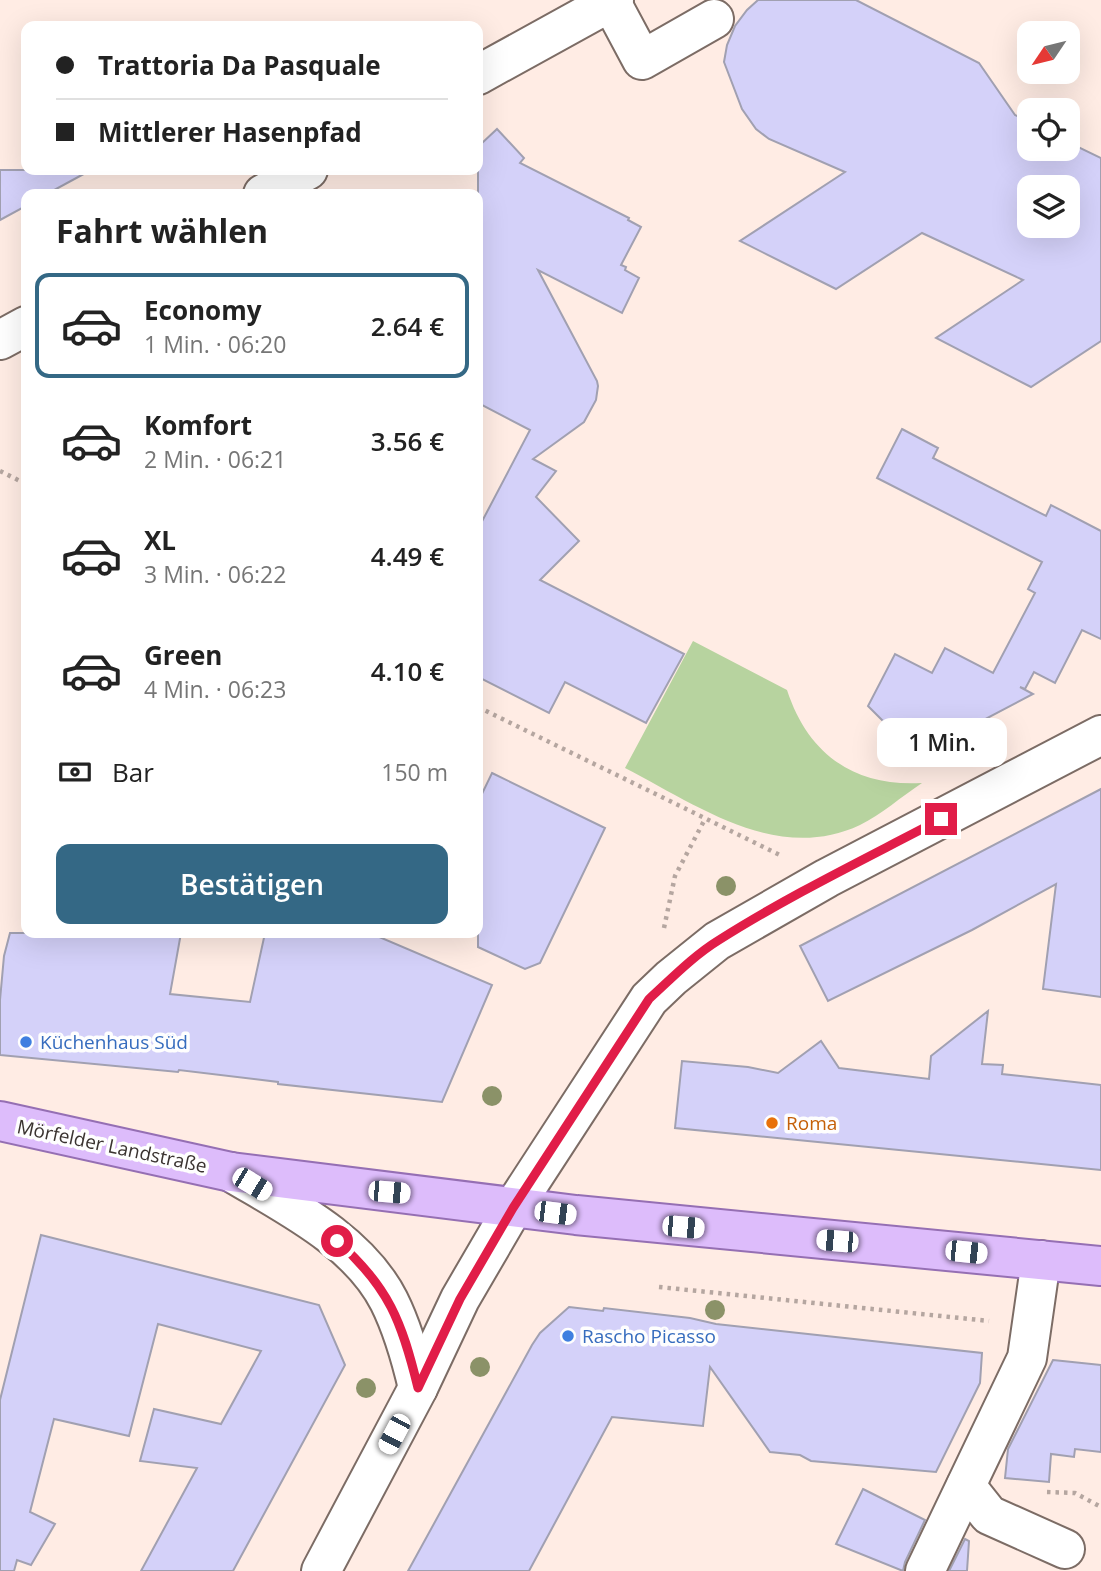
<!DOCTYPE html>
<html lang="de">
<head>
<meta charset="utf-8">
<style>
	:root { --surface:#fff; --page:#f2f2f2; --text:#222; --muted:#767676; --line:#e0e0e0; --accent:#346885 }
	body { margin:0; font-family:"Open Sans",sans-serif; background:var(--page); color:var(--text); height:100vh; display:flex; flex-direction:column; font-size:26px; white-space:nowrap }
	* { box-sizing:border-box; margin:0 }
	p { font-size:23px; color:var(--muted) }
	.icon { flex:none; width:38px; height:38px; fill:none; stroke:currentColor; stroke-width:2; stroke-linecap:round; stroke-linejoin:round }
	.map { position:relative; flex:1; overflow:hidden }
	.side { position:absolute; left:21px; top:189px; width:462px; height:749px; display:flex; flex-direction:column; background:var(--surface); border-radius:14px; box-shadow:0 7px 28px #0002 }
	.side>* { flex:none }
	.hud { position:absolute; left:21px; top:21px; width:462px; height:154px; border-radius:14px; box-shadow:0 7px 28px #0002; display:grid; align-content:center; height:154px; padding:0 35px; background:var(--surface) }
	.needle { width:46px; rotate:235deg }
	.buttons { position:absolute; left:1017px; top:21px; display:grid; gap:14px }
	.buttons a { display:grid; place-items:center; width:63px; height:63px; border-radius:14px; background:var(--surface); box-shadow:0 7px 28px #0002; font-size:35px }
	.end { position:absolute; width:32px; height:32px; margin:-16px; border:9px solid #e11d48; background:#fff; box-shadow:0 0 0 4px #fff }
	.from { border-radius:50% }
	.bubble { position:absolute; height:49px; border-radius:14px; background:var(--surface); box-shadow:0 7px 28px #0002; font-size:23px; font-weight:600; line-height:49px; text-align:center }
	.car { position:absolute; width:21px; height:42px; margin:-21px -10px; border-radius:9px; box-shadow:0 0 5px 2px #0007; background:linear-gradient(#fff 24%,#345 0 40%,#fff 0 76%,#345 0 86%,#fff 0) }
	.hud b { display:flex; align-items:center; gap:24px; height:66px; font-size:26px }
	.hud b+b { border-top:2px solid var(--line) }
	.hud i { width:18px; height:18px; background:var(--text) }
	ul { padding:0; list-style:none }
	li { display:flex; align-items:center; gap:21px; height:105px; margin:0 14px 10px; padding:0 21px; border:4px solid transparent; border-radius:14px }
	li div { flex:1 }
	li b { display:block; font-size:26px }
	li em { font-style:normal; font-weight:600 }
	li.on { border-color:var(--accent) }
	li>.icon { width:63px; height:63px; stroke-width:1.5 }
	h2 { padding:0 35px; font-size:32px; line-height:84px }
	.pay { display:flex; align-items:center; gap:18px; height:77px; padding:0 35px; font-size:26px }
	.pay p { margin-inline-start:auto }
	.cta { display:flex; gap:14px; margin-top:auto; padding:14px 35px }
	.cta a { flex:1; height:80px; border-radius:14px; background:var(--accent); color:#fff; font-size:28px; font-weight:600; line-height:80px; text-align:center }
	.map>svg:first-child { display:block }
	.green { fill:#b7d39f }
	.building { fill:#d4d1f9; stroke:#a1a0b1; stroke-width:2; fill-rule:evenodd }
	.lines { fill:none; stroke-linecap:round; stroke-linejoin:round }
	.minor-casing { stroke:#7c6c65; stroke-width:42 }
	.major-casing { stroke:#956fb3; stroke-width:42 }
	.path { stroke:#b5a6a0; stroke-width:4.5; stroke-dasharray:3.5 5; stroke-linecap:butt }
	.minor { stroke:#fff; stroke-width:38 }
	.major { stroke:#ddbcfb; stroke-width:38 }
	.tree { fill:#8b9268 }
	.route { stroke:#e11d48; stroke-width:9 }
	.shop-dot { fill:#3f7fe0; stroke:#fefefe; stroke-width:2.5 }
	.food-dot { fill:#e8710a; stroke:#fefefe; stroke-width:2.5 }
	.labels { text-anchor:middle; dominant-baseline:central; stroke-width:7; stroke-linejoin:round; paint-order:stroke }
	.shop-label { font-size:19px; fill:#366cbe; stroke:#fefefe; text-anchor:start }
	.food-label { font-size:19px; fill:#c56008; stroke:#fefefe; text-anchor:start }
	.street-label { font-size:19px; fill:#3a3330; stroke:#fefefe }
</style>
</head>
<body>
<div class="map">
<svg width="1101" height="1571" viewBox="0 0 1101 1571">
	<rect width="100%" height="100%" fill="#ffece4"/>
	<path class="green" d="M 693,641 L 787,690 C 808,754 854,787 922,783 C 902,796 881,815 860,825 C 777,864 697,805 625,768 Z"/>
	<g class="building">
		<path d="M 758,0 L 856,0 L 979,63 L 1015,115 L 1029,122 L 1029,149 L 1068,149 L 1068,142 L 1101,158 L 1101,341 L 1031,387 L 936,338 L 1023,280 L 922,233 L 836,289 L 740,241 L 845,172 L 769,139 L 756,129 L 742,109 L 724,62 L 727,45 L 735,26 L 747,10 ZM 1029,187 L 1068,187 L 1068,226 L 1029,226 Z"/>
		<path d="M 497,129 L 524,158 L 520,163 L 629,218 L 628,220 L 641,227 L 621,265 L 626,267 L 625,270 L 639,278 L 622,313 L 538,270 L 597,381 L 598,386 L 596,400 L 584,422 L 533,459 L 556,471 L 536,497 L 579,541 L 540,580 L 684,654 L 646,723 L 565,682 L 549,713 L 478,677 L 478,529 L 530,430 L 478,403 L 478,142 L 481,144 Z"/>
		<path d="M 0,170 L 91,170 L 47,194 L 26,194 L 26,206 L 0,220 Z"/>
		<path d="M 902,429 L 938,448 L 933,458 L 1046,516 L 1051,505 L 1101,531 L 1101,639 L 1082,630 L 1055,683 L 1034,672 L 1025,689 L 1020,687 L 1033,694 L 917,755 L 868,706 L 895,654 L 932,673 L 945,648 L 993,673 L 1035,593 L 1028,589 L 1042,562 L 877,478 Z"/>
		<path d="M 492,773 L 605,828 L 540,963 L 525,969 L 478,947 L 478,802 Z"/>
		<path d="M 1101,789 L 1101,997 L 1043,989 L 1056,884 L 972,930 L 828,1001 L 800,946 Z"/>
		<path d="M 10,933 L 181,933 L 170,994 L 250,1002 L 265,933 L 370,933 L 492,985 L 442,1102 L 278,1084 L 278,1082 L 179,1070 L 178,1072 L 0,1055 L 0,1000 L 4,956 Z"/>
		<path d="M 988,1011 L 982,1064 L 1003,1065 L 1002,1074 L 1101,1085 L 1101,1170 L 675,1128 L 682,1061 L 748,1067 L 778,1073 L 821,1041 L 839,1068 L 929,1079 L 931,1056 Z"/>
		<path d="M 41,1235 L 319,1305 L 345,1365 L 233,1571 L 141,1571 L 197,1468 L 140,1461 L 154,1409 L 221,1424 L 261,1351 L 158,1324 L 129,1436 L 54,1419 L 30,1512 L 55,1524 L 31,1565 L 17,1560 L 14,1571 L 0,1571 L 0,1400 Z"/>
		<path d="M 569,1307 L 603,1311 L 604,1308 L 690,1318 L 716,1324 L 982,1353 L 980,1383 L 936,1472 L 811,1461 L 800,1455 L 770,1452 L 710,1367 L 703,1426 L 612,1417 L 529,1571 L 408,1571 L 532,1345 L 540,1333 Z"/>
		<path d="M 1053,1360 L 1101,1365 L 1101,1452 L 1075,1449 L 1074,1457 L 1051,1454 L 1049,1482 L 1005,1478 L 1008,1449 Z"/>
		<path d="M 863,1489 L 925,1520 L 905,1562 L 903,1571 L 836,1544 Z"/>
		<path d="M 965,1539 L 969,1541 L 967,1571 L 949,1571 Z"/>
	</g>
	<g class="lines">
		<defs>
			<g id="minor">
				<path d="M 611,2 L 642,60 L 714,19"/>
				<path d="M 478,75 L 614,0"/>
				<path d="M 263,194 L 308,170"/>
				<path d="M 0,340 L 26,326"/>
				<path d="M 231,1172 C 286,1205 358,1240 389,1301 C 403,1329 411,1358 418,1388"/>
				<path d="M 966,1486 L 989,1515 L 1065,1549"/>
				<path d="M 321,1571 L 418,1388 L 460,1299 L 513,1208 L 649,999 L 671,978 L 717,941 L 827,878 L 1101,735"/>
				<path d="M 925,1571 L 1027,1358 L 1041,1260"/>
			</g>
			<path id="major" d="M 0,1121 L 231,1172 L 576,1215 L 1101,1266"/>
		</defs>
		<use href="#minor" class="minor-casing"/>
		<use href="#major" class="major-casing"/>
		<g class="path">
			<path d="M 0,471 L 26,484"/>
			<path d="M 478,707 L 782,856"/>
			<path d="M 664,928 L 675,876 L 705,819"/>
			<path d="M 659,1287 L 989,1321"/>
			<path d="M 1047,1492 L 1075,1493 L 1101,1507"/>
		</g>
		<use href="#minor" class="minor"/>
		<use href="#major" class="major"/>
	</g>
	<g class="tree">
		<circle cx="726" cy="886" r="10"/>
		<circle cx="492" cy="1096" r="10"/>
		<circle cx="715" cy="1310" r="10"/>
		<circle cx="480" cy="1367" r="10"/>
		<circle cx="366" cy="1388" r="10"/>
	</g>
	<g class="lines">
		<path class="route" d="M 337,1241 C 389,1287 402,1322 418,1388 L 460,1299 L 513,1208 L 649,999 C 671,979 693,956 719,940 C 790,895 867,858 941,819"/>
	</g>
	<g class="shop-dot">
		<circle cx="26" cy="1042" r="7"/>
		<circle cx="568" cy="1336" r="7"/>
	</g>
	<circle class="food-dot" cx="772" cy="1123" r="7"/>
	<g class="labels">
		<g class="shop-label">
			<text x="40" y="1042">Küchenhaus Süd</text>
			<text x="582" y="1336">Rascho Picasso</text>
		</g>
		<g class="food-label">
			<text x="786" y="1123">Roma</text>
		</g>
		<g class="street-label">
			<text transform="translate(112 1146) rotate(12)">Mörfelder Landstraße</text>
		</g>
	</g>
</svg>
<div class="buttons">
<a><svg class="needle" viewBox="-14 -14 28 28"><path d="M0-13l5 13h-10z" fill="#e53935"/><path d="M0 13l5-13h-10z" fill="#767676"/></svg></a>
<a><svg class="icon" aria-label="locate" viewBox="0 0 24 24"><circle cx="12" cy="12" r="6"/><path d="M12 2v4M12 18v4M2 12h4M18 12h4"/></svg></a>
<a><svg class="icon" aria-label="layers" viewBox="0 0 24 24"><path d="M12 4l9 5-9 5-9-5zM3 14l9 5 9-5"/></svg></a>
</div>
<i class="end from" style="left:337px;top:1241px"></i>
<i class="end" style="left:941px;top:819px"></i>
<div class="bubble" style="left:877px;top:718px;width:130px">1 Min.</div>
<i class="car" style="left:252px;top:1184px;rotate:121deg"></i>
<i class="car" style="left:389px;top:1192px;rotate:95deg"></i>
<i class="car" style="left:555px;top:1213px;rotate:97deg"></i>
<i class="car" style="left:683px;top:1227px;rotate:95deg"></i>
<i class="car" style="left:837px;top:1241px;rotate:275deg"></i>
<i class="car" style="left:966px;top:1252px;rotate:96deg"></i>
<i class="car" style="left:394px;top:1434px;rotate:208deg"></i>
<div class="hud">
<b><i class="from"></i>Trattoria Da Pasquale</b>
<b><i></i>Mittlerer Hasenpfad</b>
</div>
<section class="side">
<h2>Fahrt wählen</h2>
<ul>
<li class="on"><svg class="icon" aria-label="car" viewBox="0 0 24 24"><path d="M5 17H2v-5l4-1 3-4h7l3 4 3 1v5h-3M9 17h6M6 11h13"/><circle cx="7" cy="17" r="2"/><circle cx="17" cy="17" r="2"/></svg><div><b>Economy</b><p>1 Min. · 06:20</p></div><em>2.64 €</em></li>
<li><svg class="icon" aria-label="car" viewBox="0 0 24 24"><path d="M5 17H2v-5l4-1 3-4h7l3 4 3 1v5h-3M9 17h6M6 11h13"/><circle cx="7" cy="17" r="2"/><circle cx="17" cy="17" r="2"/></svg><div><b>Komfort</b><p>2 Min. · 06:21</p></div><em>3.56 €</em></li>
<li><svg class="icon" aria-label="car" viewBox="0 0 24 24"><path d="M5 17H2v-5l4-1 3-4h7l3 4 3 1v5h-3M9 17h6M6 11h13"/><circle cx="7" cy="17" r="2"/><circle cx="17" cy="17" r="2"/></svg><div><b>XL</b><p>3 Min. · 06:22</p></div><em>4.49 €</em></li>
<li><svg class="icon" aria-label="car" viewBox="0 0 24 24"><path d="M5 17H2v-5l4-1 3-4h7l3 4 3 1v5h-3M9 17h6M6 11h13"/><circle cx="7" cy="17" r="2"/><circle cx="17" cy="17" r="2"/></svg><div><b>Green</b><p>4 Min. · 06:23</p></div><em>4.10 €</em></li>
</ul>
<div class="pay"><svg class="icon" aria-label="cash" viewBox="0 0 24 24"><path d="M3 7h18v10H3z"/><circle cx="12" cy="12" r="2"/></svg>Bar<p>150 m</p></div>
<div class="cta"><a>Bestätigen</a></div>
</section>
</div>
</body>
</html>
